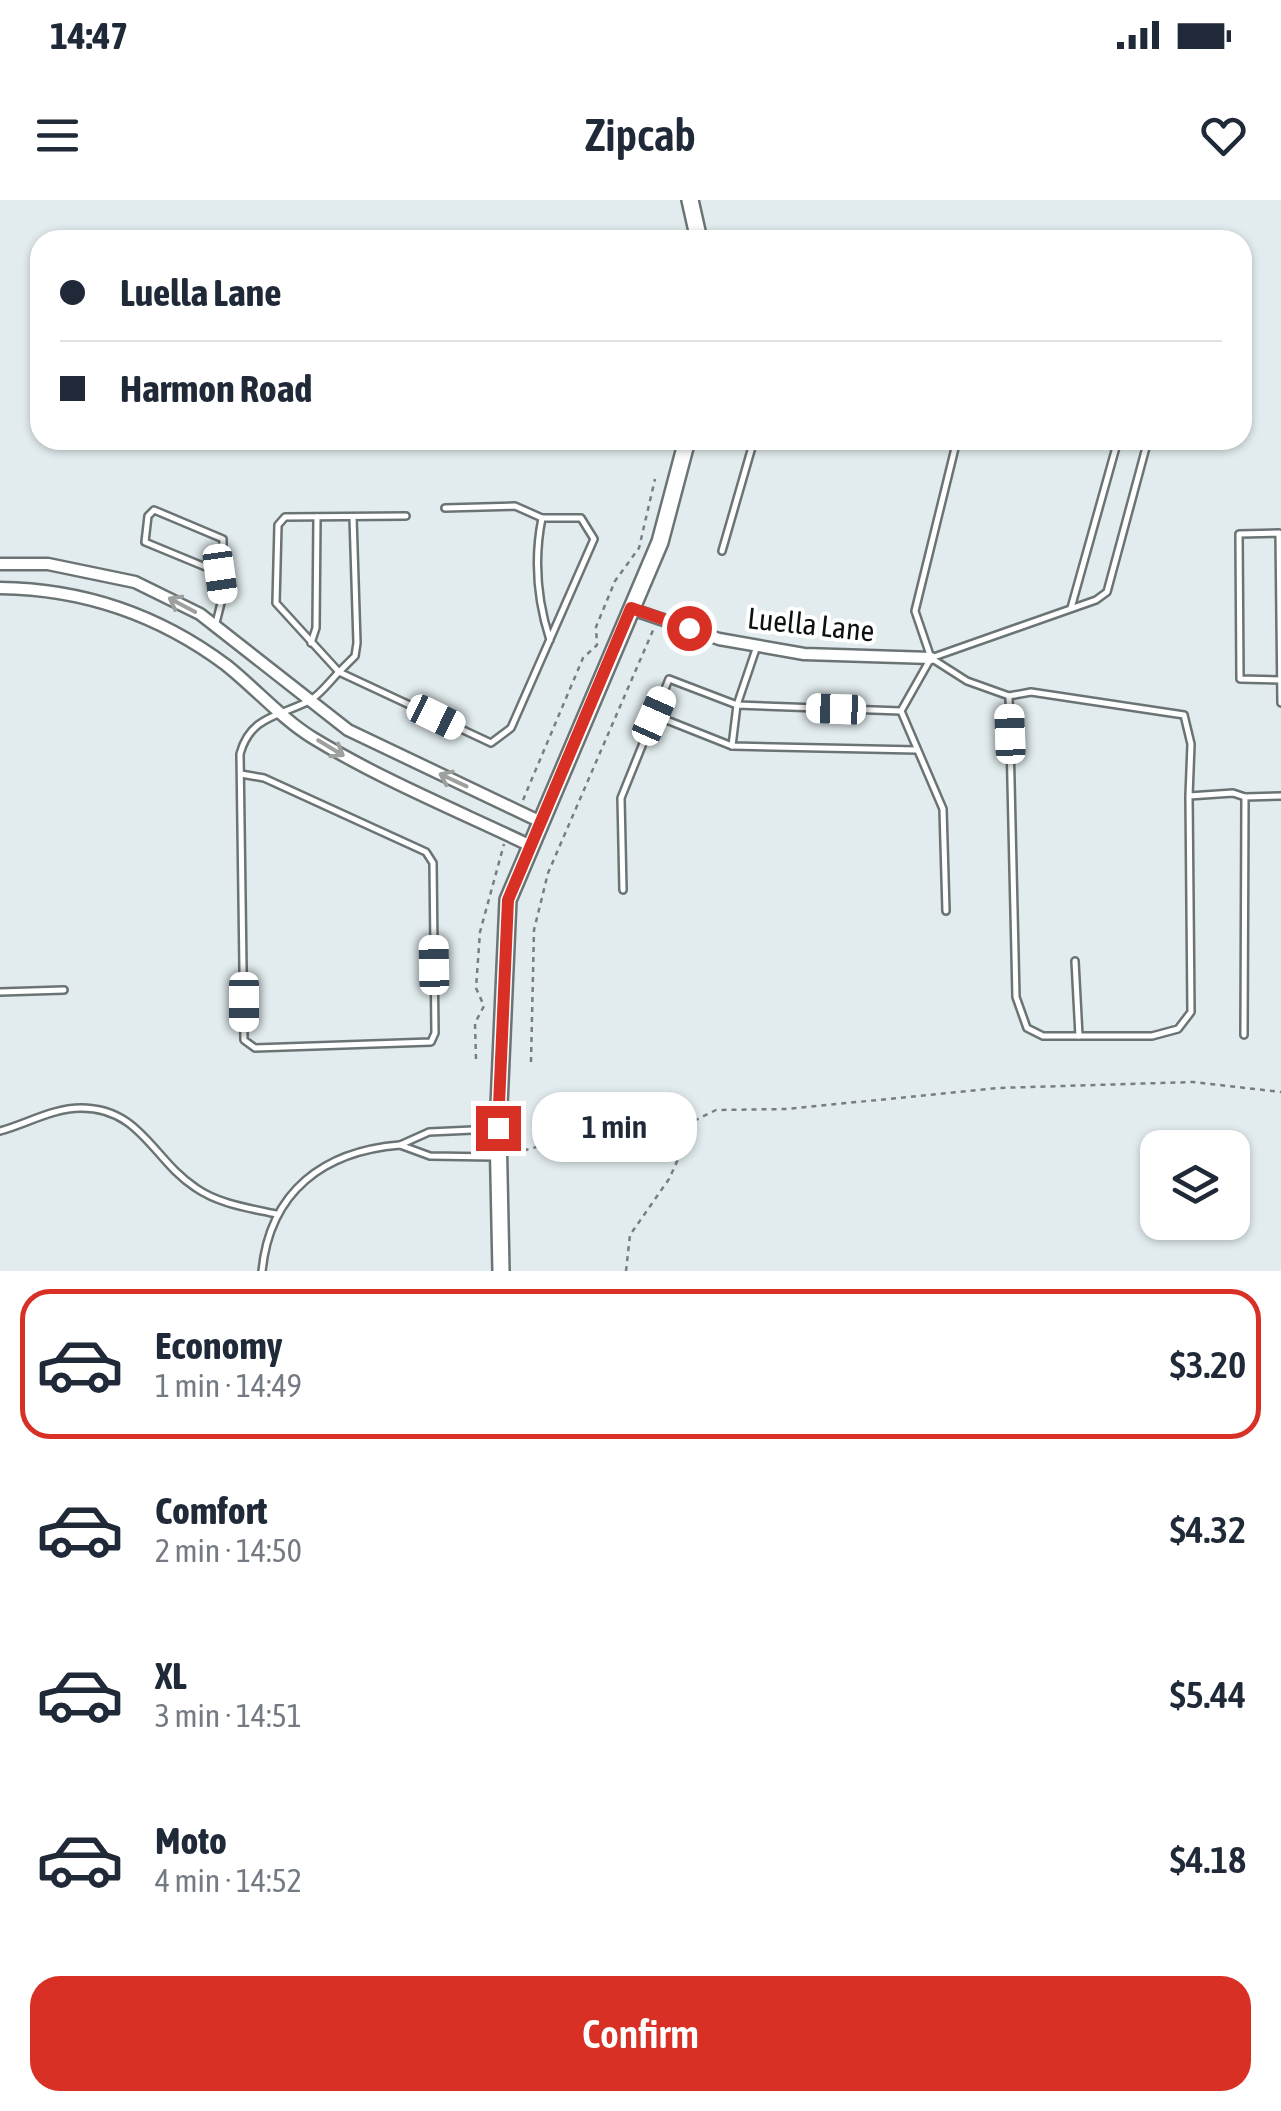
<!DOCTYPE html>
<html lang="en">
<head>
<meta charset="utf-8">
<style>
	:root { --surface:#fff; --page:#f6f6f7; --text:#1f2937; --muted:#747a83; --line:#e0e1e3; --accent:#d93025 }
	body { margin:0; font-family:"Asap Condensed",sans-serif; background:var(--page); color:var(--text); height:100vh; display:flex; flex-direction:column; font-size:38px; white-space:nowrap }
	* { box-sizing:border-box; margin:0 }
	p { font-size:32px; color:var(--muted) }
	.icon { flex:none; width:55px; height:55px; fill:none; stroke:currentColor; stroke-width:2; stroke-linecap:round; stroke-linejoin:round }
	.map { position:relative; height:1071px; overflow:hidden }
	.details { display:flex; flex-direction:column; background:var(--surface); flex:1 }
	.details>* { flex:none }
	.banner { position:absolute; left:30px; top:30px; width:1222px; height:220px; border-radius:30px; box-shadow:0 2px 8px #0004; display:grid; align-content:center; height:220px; padding:0 30px; background:var(--surface) }
	.buttons { position:absolute; left:1140px; top:930px; display:grid; gap:20px }
	.buttons a { display:grid; place-items:center; width:110px; height:110px; border-radius:20px; background:var(--surface); box-shadow:0 2px 8px #0004; font-size:50px }
	.end { position:absolute; width:45px; height:45px; margin:-22px; border:12px solid #d93025; background:#fff; box-shadow:0 0 0 5px #fff }
	.from { border-radius:50% }
	.bubble { position:absolute; height:70px; border-radius:30px; background:var(--surface); box-shadow:0 2px 8px #0004; font-size:32px; font-weight:600; line-height:70px; text-align:center }
	.car { position:absolute; width:30px; height:60px; margin:-30px -15px; border-radius:12px; box-shadow:0 0 8px 2px #0007; background:linear-gradient(#fff 24%,#345 0 40%,#fff 0 76%,#345 0 86%,#fff 0) }
	.banner b { display:flex; align-items:center; gap:35px; height:95px; font-size:38px }
	.banner b+b { border-top:2px solid var(--line) }
	.banner i { width:25px; height:25px; background:var(--text) }
	ul { padding:18px 0 0; list-style:none }
	li { display:flex; align-items:center; gap:30px; height:150px; margin:0 20px 15px; padding:0 10px; border:5px solid transparent; border-radius:30px }
	li div { flex:1 }
	li b { display:block; font-size:38px }
	li em { font-style:normal; font-weight:600 }
	li.current { border-color:var(--accent) }
	li>.icon { width:90px; height:90px; stroke-width:1.5 }
	.button { display:flex; gap:20px; margin-top:auto; padding:20px 30px }
	.button a { flex:1; height:115px; border-radius:30px; background:var(--accent); color:#fff; font-size:40px; font-weight:600; line-height:115px; text-align:center }
	.status { display:flex; justify-content:space-between; align-items:center; height:70px; padding:0 50px; background:var(--surface); direction:ltr }
	.status svg { height:28px; fill:currentColor }
	header { display:flex; justify-content:space-between; align-items:center; height:130px; padding:0 30px; background:var(--surface); font-size:45px; font-weight:600 }
	.map>svg:first-child { display:block }
	.lines { fill:none; stroke-linecap:round; stroke-linejoin:round }
	.lane-casing { stroke:#6b7475; stroke-width:10 }
	.street-casing { stroke:#6b7475; stroke-width:15 }
	.secondary-casing { stroke:#6b7475; stroke-width:20 }
	.path { stroke:#787e7f; stroke-width:2.5; stroke-dasharray:5 5; stroke-linecap:butt }
	.lane { stroke:#fff; stroke-width:5 }
	.street { stroke:#fff; stroke-width:10 }
	.secondary { stroke:#fff; stroke-width:15 }
	.oneway { stroke:#9e9f9f }
	.route { stroke:#d93025; stroke-width:12 }
	.labels { text-anchor:middle; dominant-baseline:central; stroke-width:8; stroke-linejoin:round; paint-order:stroke }
	.street-label { font-size:30px; fill:#0d1010; stroke:#fff }
</style>
</head>
<body>
<div class="status"><b>14:47</b><svg viewBox="0 0 49 12"><path d="M0 12V9h3v3zM5 12V6h3v6zM10 12V3h3v9zM15 12V0h3v12zM26 1h20v11H26zM47 4h2v5h-2z"/></svg></div>
<header><svg class="icon" aria-label="menu" viewBox="0 0 24 24"><path d="M4 6h16M4 12h16M4 18h16"/></svg>Zipcab<svg class="icon" aria-label="heart" viewBox="0 0 24 24"><path d="M12 20l-8-8c-3-5 5-10 8-4 3-6 11-1 8 4z"/></svg></header>
<div class="map">
<svg width="1281" height="1071" viewBox="0 0 1281 1071">
	<rect width="100%" height="100%" fill="#e2ecee"/>
	<g class="lines">
		<defs>
			<g id="lane">
				<path d="M 957,240 L 915,411 L 931,458 L 967,481 L 1009,496"/>
				<path d="M 445,308 L 515,306 L 542,318"/>
				<path d="M 353,317 L 357,443 L 355,456 L 339,472 L 276,403 L 278,325 L 285,317 L 406,316"/>
				<path d="M 722,351 L 754,240"/>
				<path d="M 1071,408 L 1118,240"/>
				<path d="M 216,423 L 223,395 L 223,339 L 154,310 L 148,316 L 145,342 L 220,373"/>
				<path d="M 311,443 L 316,428 L 317,317"/>
				<path d="M 1281,480 L 1240,479 L 1239,334 L 1279,333 L 1281,503"/>
				<path d="M 901,511 L 943,609 L 946,711"/>
				<path d="M 654,515 L 732,546 L 917,550"/>
				<path d="M 732,546 L 737,505 L 901,511 L 931,458 L 1096,400 L 1107,392 L 1148,240"/>
				<path d="M 241,574 L 264,578 L 426,652 L 433,663 L 435,833 L 431,842 L 255,848 L 244,840 L 240,554 C 250,516 280,516 309,501 C 320,495 330,481 339,472 L 491,543 L 511,528 L 594,339 L 581,318 L 542,318 C 534,358 537,400 550,440"/>
				<path d="M 1189,596 L 1191,544 L 1184,515 L 1031,492 L 1009,496 L 1016,797 L 1027,828 L 1043,836 L 1152,836 L 1178,829 L 1191,812 L 1189,596 L 1233,593 L 1245,597"/>
				<path d="M 623,690 L 621,598 L 669,479 L 737,505 L 756,449"/>
				<path d="M 1075,761 L 1079,836"/>
				<path d="M 0,792 L 64,790"/>
				<path d="M 1244,835 L 1245,597 L 1281,596"/>
				<path d="M 0,931 C 26,924 53,908 81,908 C 141,908 153,960 196,988 C 219,1004 249,1008 276,1014"/>
				<path d="M 494,957 L 430,956 L 400,945 L 429,932 L 495,929"/>
				<path d="M 262,1071 C 270,991 324,951 400,945"/>
			</g>
			<g id="street">
				<path d="M 0,364 L 48,364 L 135,382 L 200,414 L 348,530 L 541,622"/>
				<path d="M 0,388 C 83,389 159,415 226,465 C 255,488 282,519 313,538 C 382,580 458,611 531,646"/>
				<path d="M 631,409 L 719,439 L 804,454 L 931,458"/>
			</g>
			<g id="secondary">
				<path d="M 690,0 L 699,40"/>
				<path d="M 501,1071 L 498,928 L 508,700 L 660,342 L 687,240"/>
			</g>
		</defs>
		<use href="#lane" class="lane-casing"/>
		<use href="#street" class="street-casing"/>
		<use href="#secondary" class="secondary-casing"/>
		<g class="path">
			<path d="M 523,600 L 583,458 L 597,445 L 596,427 L 615,381 L 639,348 L 655,279"/>
			<path d="M 476,859 L 475,823 L 484,806 L 476,788 L 480,732 L 504,644"/>
			<path d="M 531,862 L 534,730 L 548,673 L 654,428"/>
			<path d="M 514,953 L 643,919 L 686,924"/>
			<path d="M 626,1071 L 630,1035 L 669,979 L 685,944 L 688,924 L 716,910 L 787,909 L 998,888 L 1193,882 L 1281,892"/>
		</g>
		<use href="#lane" class="lane"/>
		<use href="#street" class="street"/>
		<use href="#secondary" class="secondary"/>
	</g>
	<defs><path id="oneway-shaft" d="M-6 0H5M1.5-3L5.5 0L1.5 3" fill="none" stroke-width="1.6" stroke-linecap="round" stroke-linejoin="round" transform="scale(2.5)"/></defs>
	<g class="oneway">
		<use href="#oneway-shaft" transform="translate(182 405) rotate(-152)"/>
		<use href="#oneway-shaft" transform="translate(331 548) rotate(31)"/>
		<use href="#oneway-shaft" transform="translate(453 580) rotate(-155)"/>
	</g>
	<g class="lines">
		<path class="route" d="M 498,928 L 508,700 L 631,408 L 689,428"/>
	</g>
	<g class="labels">
		<g class="street-label">
			<text transform="translate(811 424) rotate(6)">Luella Lane</text>
		</g>
	</g>
</svg>
<div class="buttons">
<a><svg class="icon" aria-label="layers" viewBox="0 0 24 24"><path d="M12 4l9 5-9 5-9-5zM3 14l9 5 9-5"/></svg></a>
</div>
<i class="end from" style="left:689px;top:428px"></i>
<i class="end" style="left:498px;top:928px"></i>
<div class="bubble" style="left:532px;top:892px;width:165px">1 min</div>
<i class="car" style="left:220px;top:374px;rotate:172deg"></i>
<i class="car" style="left:836px;top:509px;rotate:272deg"></i>
<i class="car" style="left:654px;top:516px;rotate:24deg"></i>
<i class="car" style="left:436px;top:517px;rotate:116deg"></i>
<i class="car" style="left:1010px;top:534px;rotate:358deg"></i>
<i class="car" style="left:434px;top:765px;rotate:359deg"></i>
<i class="car" style="left:244px;top:802px;rotate:180deg"></i>
<div class="banner">
<b><i class="from"></i>Luella Lane</b>
<b><i></i>Harmon Road</b>
</div>
</div>
<section class="details">
<ul>
<li class="current"><svg class="icon" aria-label="car" viewBox="0 0 24 24"><path d="M5 17H2v-5l4-1 3-4h7l3 4 3 1v5h-3M9 17h6M6 11h13"/><circle cx="7" cy="17" r="2"/><circle cx="17" cy="17" r="2"/></svg><div><b>Economy</b><p>1 min · 14:49</p></div><em>$3.20</em></li>
<li><svg class="icon" aria-label="car" viewBox="0 0 24 24"><path d="M5 17H2v-5l4-1 3-4h7l3 4 3 1v5h-3M9 17h6M6 11h13"/><circle cx="7" cy="17" r="2"/><circle cx="17" cy="17" r="2"/></svg><div><b>Comfort</b><p>2 min · 14:50</p></div><em>$4.32</em></li>
<li><svg class="icon" aria-label="car" viewBox="0 0 24 24"><path d="M5 17H2v-5l4-1 3-4h7l3 4 3 1v5h-3M9 17h6M6 11h13"/><circle cx="7" cy="17" r="2"/><circle cx="17" cy="17" r="2"/></svg><div><b>XL</b><p>3 min · 14:51</p></div><em>$5.44</em></li>
<li><svg class="icon" aria-label="car" viewBox="0 0 24 24"><path d="M5 17H2v-5l4-1 3-4h7l3 4 3 1v5h-3M9 17h6M6 11h13"/><circle cx="7" cy="17" r="2"/><circle cx="17" cy="17" r="2"/></svg><div><b>Moto</b><p>4 min · 14:52</p></div><em>$4.18</em></li>
</ul>
<div class="button"><a>Confirm</a></div>
</section>
</body>
</html>
